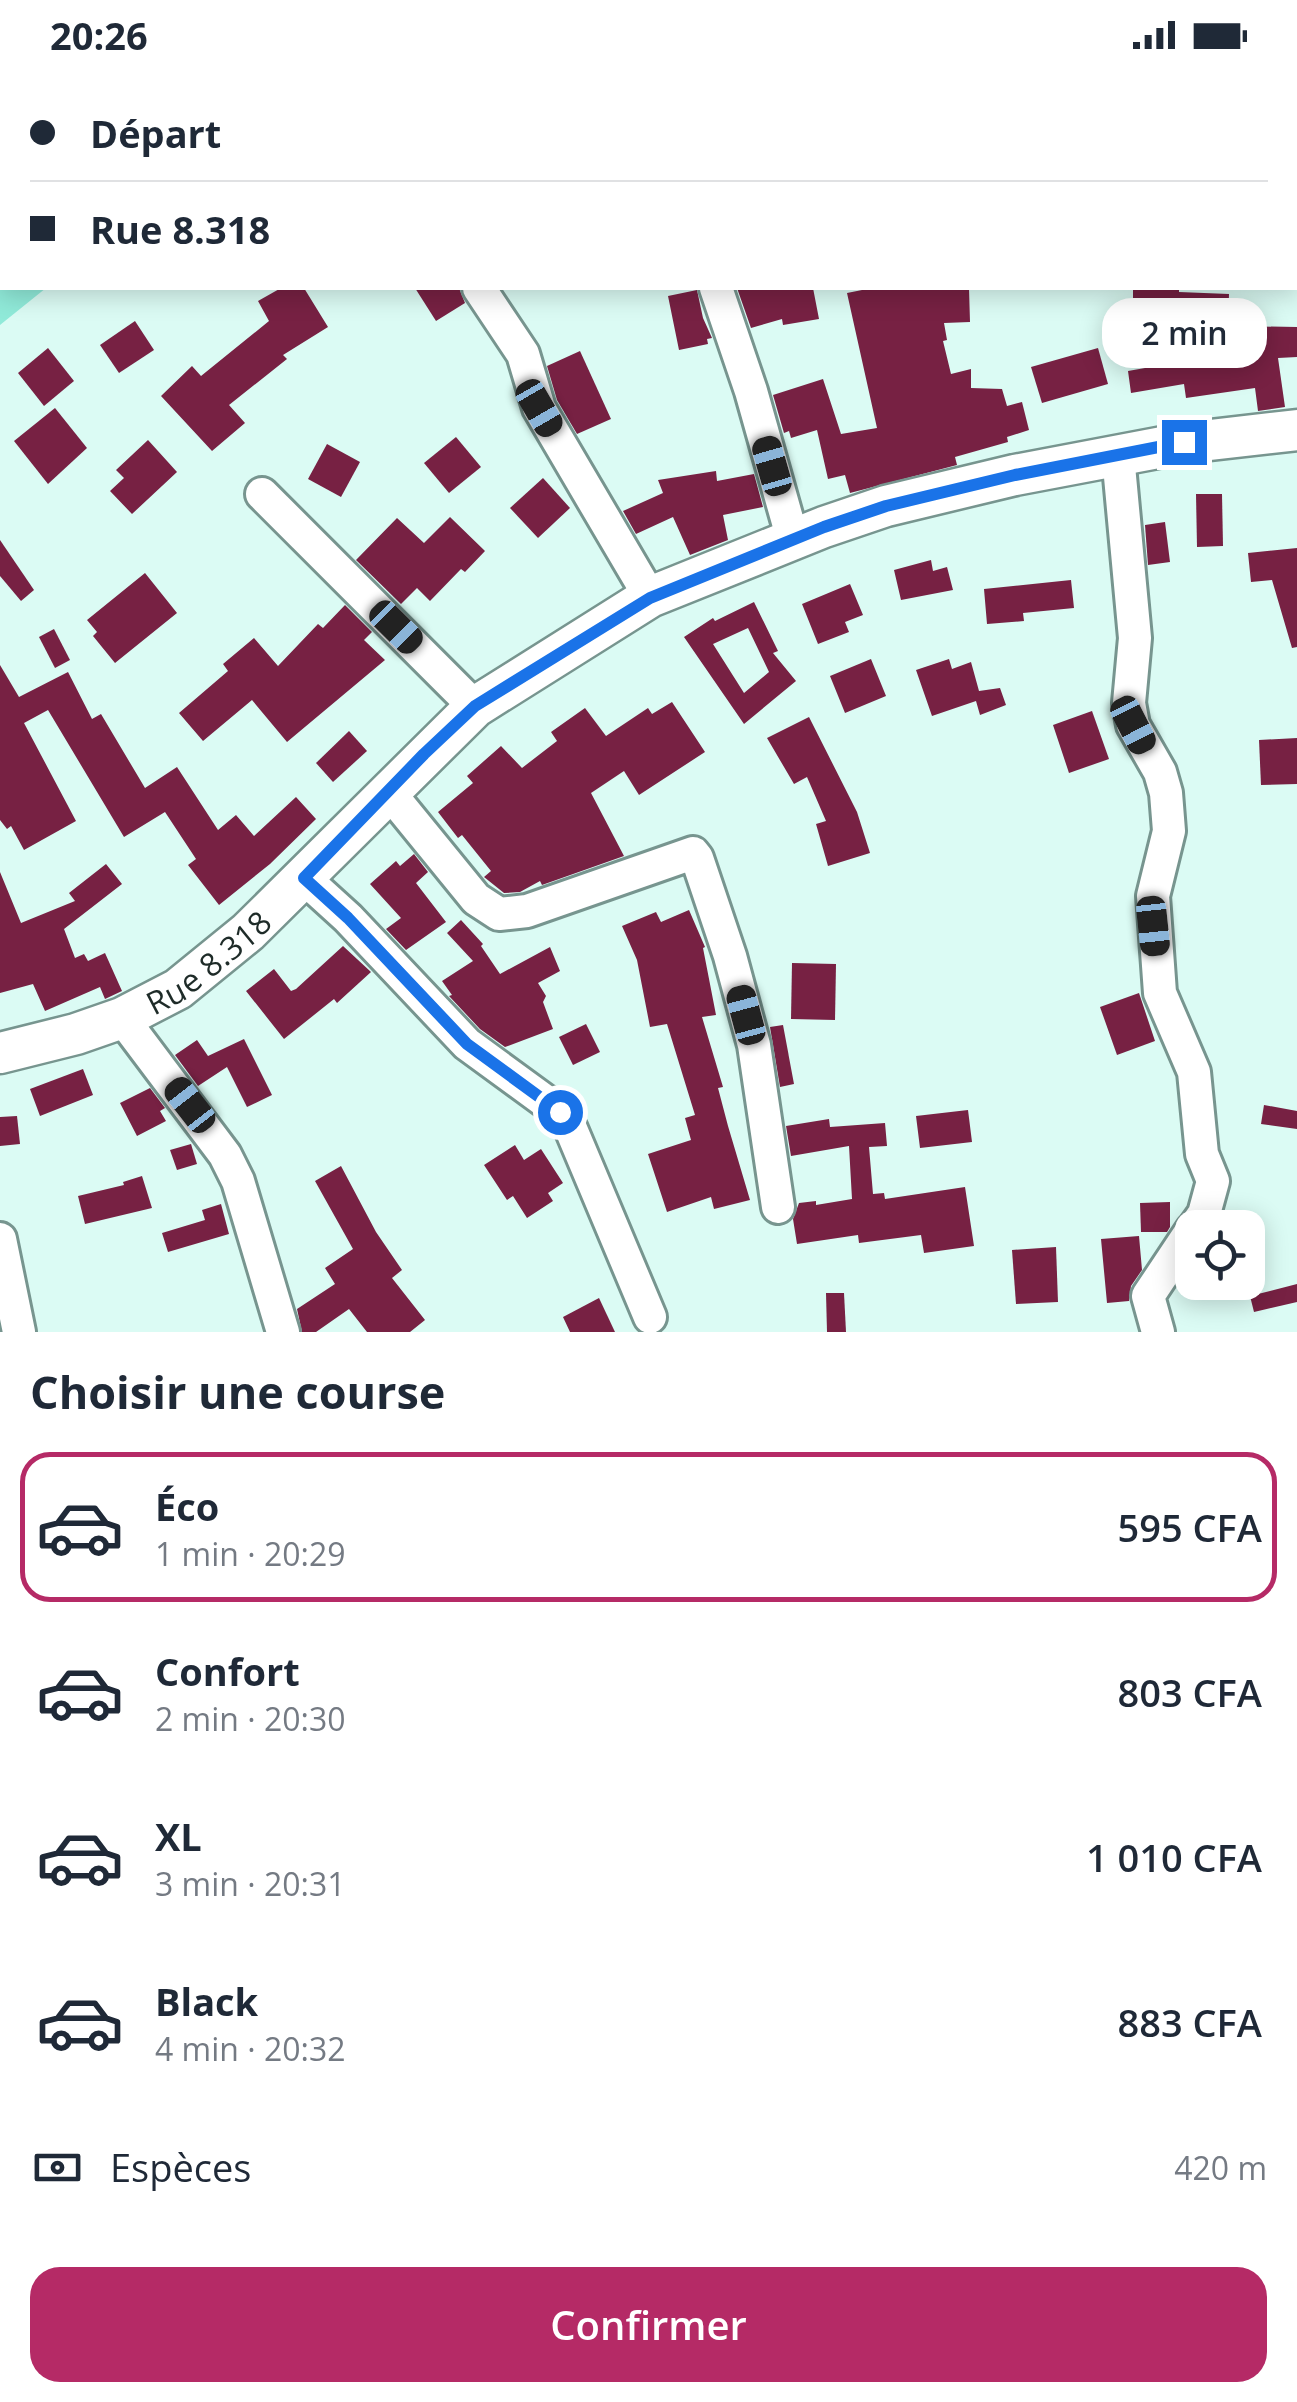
<!DOCTYPE html>
<html lang="fr">
<head>
<meta charset="utf-8">
<style>
	:root { --surface:#fff; --page:#f2f2f3; --text:#1f2937; --muted:#747a83; --line:#e0e1e3; --accent:#b52a66 }
	body { margin:0; font-family:"Open Sans",sans-serif; background:var(--page); color:var(--text); height:100vh; display:flex; flex-direction:column; font-size:38px; white-space:nowrap }
	* { box-sizing:border-box; margin:0 }
	p { font-size:32px; color:var(--muted) }
	.icon { flex:none; width:55px; height:55px; fill:none; stroke:currentColor; stroke-width:2; stroke-linecap:round; stroke-linejoin:round }
	.map { position:relative; height:1262px; overflow:hidden }
	.side { display:flex; flex-direction:column; background:var(--surface); flex:1 }
	.side>* { flex:none }
	.banner { position:absolute; left:0px; top:0px; width:1298px; height:220px; box-shadow:0 5px 25px #0003; display:grid; align-content:center; height:220px; padding:0 30px; background:var(--surface) }
	.buttons { position:absolute; left:1175px; top:1140px; display:grid; gap:20px }
	.buttons a { display:grid; place-items:center; width:90px; height:90px; border-radius:20px; background:var(--surface); box-shadow:0 5px 25px #0003; font-size:50px }
	.end { position:absolute; width:45px; height:45px; margin:-22px; border:12px solid #1a73e8; background:#fff; box-shadow:0 0 0 5px #fff }
	.from { border-radius:50% }
	.bubble { position:absolute; height:70px; border-radius:30px; background:var(--surface); box-shadow:0 5px 25px #0003; font-size:32px; font-weight:600; line-height:70px; text-align:center }
	.car { position:absolute; width:30px; height:60px; margin:-30px -15px; border-radius:12px; box-shadow:0 0 8px 2px #0007; background:linear-gradient(#222 24%,#8ab4d8 0 40%,#222 0 76%,#8ab4d8 0 86%,#222 0) }
	.banner b { display:flex; align-items:center; gap:35px; height:95px; font-size:38px }
	.banner b+b { border-top:2px solid var(--line) }
	.banner i { width:25px; height:25px; background:var(--text) }
	ul { padding:0; list-style:none }
	li { display:flex; align-items:center; gap:30px; height:150px; margin:0 20px 15px; padding:0 10px; border:5px solid transparent; border-radius:30px }
	li div { flex:1 }
	li b { display:block; font-size:38px }
	li em { font-style:normal; font-weight:600 }
	li.on { border-color:var(--accent) }
	li>.icon { width:90px; height:90px; stroke-width:1.5 }
	h2 { padding:0 30px; font-size:45px; line-height:120px }
	.pay { display:flex; align-items:center; gap:25px; height:110px; padding:0 30px; font-size:38px }
	.pay p { margin-inline-start:auto }
	.cta { display:flex; gap:20px; margin-top:auto; padding:20px 30px }
	.cta a { flex:1; height:115px; border-radius:30px; background:var(--accent); color:#fff; font-size:40px; font-weight:600; line-height:115px; text-align:center }
	.status { display:flex; justify-content:space-between; align-items:center; height:70px; padding:0 50px; background:var(--surface); direction:ltr }
	.status svg { height:28px; fill:currentColor }
	.map>svg:first-child { display:block }
	.green { fill:#90ead9 }
	.lines { fill:none; stroke-linecap:round; stroke-linejoin:round }
	.river { stroke:#50dbc5; stroke-width:40 }
	.building { fill:#772143; fill-rule:evenodd }
	.minor-casing { stroke:#77958f; stroke-width:38 }
	.major-casing { stroke:#77958f; stroke-width:45 }
	.minor { stroke:#fff; stroke-width:32 }
	.major { stroke:#fff; stroke-width:40 }
	.route { stroke:#1a73e8; stroke-width:12 }
	.labels { text-anchor:middle; dominant-baseline:central; stroke-width:10; stroke-linejoin:round; paint-order:stroke }
	.street-label { font-size:32px; fill:#1e2b28; stroke:#fff }
</style>
</head>
<body>
<div class="status"><b>20:26</b><svg viewBox="0 0 49 12"><path d="M0 12V9h3v3zM5 12V6h3v6zM10 12V3h3v9zM15 12V0h3v12zM26 1h20v11H26zM47 4h2v5h-2z"/></svg></div>
<div class="map">
<svg width="1297" height="1262" viewBox="0 0 1297 1262">
	<rect width="100%" height="100%" fill="#dbfbf4"/>
	<g class="green">
		<path d="M 0,0 L 312,0 L 2,2 L 2,218 L 46,218 L 0,255 Z"/>
		<path d="M 573,0 L 848,0 L 841,2 Z"/>
	</g>
	<g class="lines">
		<g class="river">
			<path d="M 12,0 L 12,2"/>
			<path d="M 308,2 L 312,0"/>
		</g>
	</g>
	<g class="building">
		<path d="M 281,218 L 304,218 L 328,257 L 283,285 L 287,289 L 229,335 L 245,353 L 212,381 L 161,326 L 192,296 L 201,306 L 269,251 L 258,231 Z"/>
		<path d="M 415,218 L 459,218 L 465,233 L 436,251 Z"/>
		<path d="M 737,218 L 813,218 L 819,249 L 783,255 L 782,249 L 751,258 Z"/>
		<path d="M 872,218 L 969,218 L 970,252 L 944,253 L 947,270 L 943,271 L 951,304 L 971,299 L 971,318 L 1002,319 L 1007,336 L 1022,332 L 1029,360 L 1007,367 L 1008,372 L 955,387 L 957,395 L 850,423 L 845,405 L 828,409 L 817,360 L 791,368 L 789,361 L 784,363 L 773,325 L 823,309 L 841,364 L 877,358 L 847,223 Z"/>
		<path d="M 1133,218 L 1179,218 L 1179,222 L 1229,224 L 1228,256 L 1297,257 L 1297,287 L 1278,288 L 1285,337 L 1258,341 L 1255,318 L 1186,328 L 1184,314 L 1131,323 L 1128,301 L 1145,298 L 1145,248 L 1133,248 Z"/>
		<path d="M 697,220 L 703,248 L 712,268 L 707,269 L 708,274 L 679,280 L 668,226 Z"/>
		<path d="M 135,251 L 154,280 L 119,303 L 100,275 Z"/>
		<path d="M 48,278 L 74,311 L 44,336 L 18,303 Z"/>
		<path d="M 1098,278 L 1108,314 L 1042,333 L 1031,297 Z"/>
		<path d="M 580,281 L 611,349 L 577,364 L 557,330 L 547,296 Z"/>
		<path d="M 55,338 L 87,378 L 48,414 L 14,371 Z"/>
		<path d="M 456,367 L 481,397 L 449,423 L 424,393 Z"/>
		<path d="M 148,370 L 177,402 L 132,444 L 110,421 L 124,408 L 116,400 Z"/>
		<path d="M 327,374 L 360,392 L 341,427 L 308,409 Z"/>
		<path d="M 716,401 L 717,411 L 754,404 L 763,437 L 723,445 L 728,470 L 690,485 L 673,447 L 636,464 L 623,441 L 663,423 L 658,410 Z"/>
		<path d="M 543,408 L 570,438 L 538,468 L 510,438 Z"/>
		<path d="M 1196,424 L 1222,424 L 1223,476 L 1197,477 Z"/>
		<path d="M 450,447 L 485,481 L 465,502 L 461,499 L 430,531 L 417,518 L 401,534 L 356,490 L 397,448 L 424,473 Z"/>
		<path d="M 1165,452 L 1170,492 L 1148,495 L 1145,455 Z"/>
		<path d="M 0,470 L 34,520 L 21,531 L 0,506 Z"/>
		<path d="M 1297,478 L 1297,577 L 1292,578 L 1272,510 L 1251,512 L 1248,483 Z"/>
		<path d="M 931,490 L 933,501 L 947,497 L 953,520 L 901,530 L 894,500 Z"/>
		<path d="M 145,503 L 177,543 L 115,593 L 93,566 L 97,562 L 87,550 Z"/>
		<path d="M 1071,510 L 1074,538 L 1023,543 L 1024,551 L 987,554 L 984,519 Z"/>
		<path d="M 850,514 L 863,545 L 845,552 L 849,562 L 818,574 L 802,534 Z"/>
		<path d="M 754,532 L 778,581 L 773,583 L 796,611 L 744,654 L 684,567 L 713,548 L 715,551 ZM 748,558 L 769,602 L 744,623 L 713,574 Z"/>
		<path d="M 345,535 L 372,562 L 364,570 L 385,590 L 287,672 L 252,630 L 203,671 L 179,643 L 228,601 L 223,594 L 254,568 L 278,596 L 318,554 L 323,558 Z"/>
		<path d="M 54,559 L 70,590 L 55,598 L 39,567 Z"/>
		<path d="M 871,589 L 886,626 L 845,643 L 830,606 Z"/>
		<path d="M 949,589 L 952,599 L 971,592 L 979,621 L 1000,618 L 1006,635 L 980,645 L 976,631 L 932,646 L 916,600 Z"/>
		<path d="M 0,595 L 19,627 L 68,602 L 92,649 L 101,644 L 145,718 L 177,697 L 218,760 L 236,745 L 254,766 L 296,727 L 316,749 L 270,794 L 219,835 L 188,795 L 196,789 L 165,742 L 124,767 L 48,640 L 24,653 L 76,751 L 24,780 L 11,756 L 7,759 L 0,750 Z"/>
		<path d="M 672,632 L 705,682 L 639,725 L 624,701 L 591,723 L 624,786 L 542,815 L 540,811 L 520,822 L 504,823 L 484,807 L 491,801 L 462,765 L 458,768 L 438,742 L 473,713 L 467,706 L 501,676 L 522,698 L 557,671 L 551,662 L 585,638 L 606,666 L 648,638 L 652,644 Z"/>
		<path d="M 1092,641 L 1109,689 L 1069,703 L 1053,655 Z"/>
		<path d="M 809,647 L 857,742 L 870,783 L 828,796 L 816,754 L 826,751 L 807,707 L 794,714 L 767,668 Z"/>
		<path d="M 349,661 L 367,681 L 333,712 L 316,693 Z"/>
		<path d="M 1297,668 L 1297,714 L 1261,715 L 1259,670 Z"/>
		<path d="M 414,784 L 428,802 L 416,813 L 446,852 L 406,880 L 386,859 L 401,848 L 370,814 L 396,791 L 400,796 Z"/>
		<path d="M 106,794 L 122,814 L 64,859 L 75,888 L 84,884 L 88,891 L 105,883 L 122,921 L 105,929 L 100,917 L 45,941 L 33,914 L 0,923 L 0,802 L 21,853 L 75,831 L 69,823 Z"/>
		<path d="M 689,840 L 705,877 L 703,878 L 716,945 L 702,947 L 723,1017 L 718,1018 L 728,1056 L 750,1130 L 714,1139 L 711,1127 L 667,1142 L 648,1084 L 691,1070 L 685,1048 L 695,1045 L 667,954 L 650,957 L 637,890 L 622,856 L 656,842 L 661,852 Z"/>
		<path d="M 461,850 L 483,874 L 481,876 L 500,904 L 550,877 L 560,901 L 538,913 L 546,926 L 543,932 L 553,959 L 505,977 L 480,959 L 449,926 L 452,925 L 442,911 L 473,891 L 447,863 Z"/>
		<path d="M 343,876 L 371,902 L 337,933 L 334,929 L 284,969 L 246,921 L 274,899 L 291,921 L 296,919 Z"/>
		<path d="M 792,893 L 836,894 L 835,950 L 791,949 Z"/>
		<path d="M 1139,923 L 1155,971 L 1117,985 L 1100,937 Z"/>
		<path d="M 586,954 L 600,982 L 573,995 L 559,967 Z"/>
		<path d="M 783,955 L 794,1014 L 780,1017 L 770,957 Z"/>
		<path d="M 244,969 L 272,1025 L 247,1037 L 227,997 L 198,1016 L 175,985 L 197,970 L 208,986 Z"/>
		<path d="M 83,999 L 93,1025 L 40,1046 L 30,1019 Z"/>
		<path d="M 150,1018 L 165,1038 L 160,1041 L 166,1051 L 137,1066 L 120,1033 Z"/>
		<path d="M 1264,1035 L 1297,1041 L 1297,1059 L 1261,1054 Z"/>
		<path d="M 968,1040 L 972,1072 L 920,1078 L 916,1046 Z"/>
		<path d="M 17,1046 L 20,1074 L 0,1076 L 0,1047 Z"/>
		<path d="M 829,1049 L 830,1057 L 885,1053 L 887,1076 L 869,1077 L 873,1124 L 884,1123 L 885,1129 L 965,1117 L 974,1176 L 924,1183 L 921,1165 L 859,1173 L 858,1165 L 797,1174 L 793,1149 L 799,1133 L 816,1131 L 816,1135 L 852,1129 L 849,1076 L 791,1086 L 786,1056 Z"/>
		<path d="M 191,1074 L 197,1094 L 177,1100 L 170,1080 Z"/>
		<path d="M 515,1075 L 524,1090 L 541,1079 L 563,1113 L 548,1123 L 553,1131 L 527,1148 L 513,1126 L 507,1130 L 484,1095 Z"/>
		<path d="M 341,1096 L 376,1162 L 402,1200 L 392,1208 L 425,1250 L 410,1262 L 367,1262 L 349,1239 L 316,1262 L 302,1262 L 297,1239 L 335,1214 L 325,1198 L 353,1179 L 315,1111 Z"/>
		<path d="M 142,1106 L 152,1138 L 85,1154 L 78,1126 L 124,1115 L 123,1112 Z"/>
		<path d="M 1170,1132 L 1170,1157 L 1167,1162 L 1141,1162 L 1140,1133 Z"/>
		<path d="M 221,1134 L 229,1164 L 168,1182 L 162,1163 L 205,1150 L 202,1140 Z"/>
		<path d="M 1139,1166 L 1142,1200 L 1131,1216 L 1129,1231 L 1107,1233 L 1101,1169 Z"/>
		<path d="M 1056,1177 L 1058,1232 L 1016,1234 L 1012,1180 Z"/>
		<path d="M 1297,1214 L 1297,1232 L 1254,1242 L 1250,1226 Z"/>
		<path d="M 826,1223 L 844,1223 L 846,1262 L 827,1262 Z"/>
		<path d="M 599,1228 L 615,1262 L 570,1262 L 563,1247 Z"/>
	</g>
	<g class="lines">
		<defs>
			<g id="minor">
				<path d="M 1295,83 L 1297,83"/>
				<path d="M 479,218 L 523,284 L 539,338 L 650,527"/>
				<path d="M 716,218 L 751,321 L 793,470"/>
				<path d="M 1118,385 L 1135,568 L 1129,633 L 1133,655 L 1160,702 L 1166,723 L 1169,761 L 1153,826 L 1160,923 L 1194,1002 L 1202,1084 L 1213,1111 L 1204,1144 L 1194,1158"/>
				<path d="M 262,424 L 475,637"/>
				<path d="M 388,721 L 476,829 L 499,844 L 527,841 L 693,783 L 697,788 L 730,886 L 754,975 L 778,1137"/>
				<path d="M 304,808 L 348,848 L 467,974 L 560,1042 L 571,1059 L 650,1247"/>
				<path d="M 122,948 L 225,1085 L 238,1111 L 283,1262"/>
				<path d="M 0,1169 L 19,1262"/>
				<path d="M 1158,1262 L 1148,1226 L 1192,1160"/>
			</g>
			<g id="major">
				<path id="s1" d="M 0,983 L 76,964 L 122,948 L 178,919 L 248,862 L 475,637 L 650,527 L 824,457 L 886,436 L 1015,405 L 1184,373 L 1297,360"/>
			</g>
		</defs>
		<use href="#minor" class="minor-casing"/>
		<use href="#major" class="major-casing"/>
		<use href="#minor" class="minor"/>
		<use href="#major" class="major"/>
	</g>
	<g class="lines">
		<path class="route" d="M 560,1042 L 467,974 L 348,848 L 304,808 L 424,684 L 475,636 L 650,528 L 824,457 L 886,436 L 1015,405 L 1184,372"/>
	</g>
	<g class="labels">
		<g class="street-label">
			<text stroke="none"><textPath href="#s1" startOffset="230">Rue 8.318</textPath></text>
		</g>
	</g>
</svg>
<div class="buttons">
<a><svg class="icon" aria-label="locate" viewBox="0 0 24 24"><circle cx="12" cy="12" r="6"/><path d="M12 2v4M12 18v4M2 12h4M18 12h4"/></svg></a>
</div>
<i class="end from" style="left:560px;top:1042px"></i>
<i class="end" style="left:1184px;top:372px"></i>
<div class="bubble" style="left:1102px;top:228px;width:165px">2 min</div>
<i class="car" style="left:539px;top:338px;rotate:150deg"></i>
<i class="car" style="left:772px;top:396px;rotate:344deg"></i>
<i class="car" style="left:396px;top:557px;rotate:135deg"></i>
<i class="car" style="left:1133px;top:655px;rotate:153deg"></i>
<i class="car" style="left:1153px;top:856px;rotate:174deg"></i>
<i class="car" style="left:746px;top:945px;rotate:345deg"></i>
<i class="car" style="left:190px;top:1035px;rotate:322deg"></i>
<div class="banner">
<b><i class="from"></i>Départ</b>
<b><i></i>Rue 8.318</b>
</div>
</div>
<section class="side">
<h2>Choisir une course</h2>
<ul>
<li class="on"><svg class="icon" aria-label="car" viewBox="0 0 24 24"><path d="M5 17H2v-5l4-1 3-4h7l3 4 3 1v5h-3M9 17h6M6 11h13"/><circle cx="7" cy="17" r="2"/><circle cx="17" cy="17" r="2"/></svg><div><b>Éco</b><p>1 min · 20:29</p></div><em>595 CFA</em></li>
<li><svg class="icon" aria-label="car" viewBox="0 0 24 24"><path d="M5 17H2v-5l4-1 3-4h7l3 4 3 1v5h-3M9 17h6M6 11h13"/><circle cx="7" cy="17" r="2"/><circle cx="17" cy="17" r="2"/></svg><div><b>Confort</b><p>2 min · 20:30</p></div><em>803 CFA</em></li>
<li><svg class="icon" aria-label="car" viewBox="0 0 24 24"><path d="M5 17H2v-5l4-1 3-4h7l3 4 3 1v5h-3M9 17h6M6 11h13"/><circle cx="7" cy="17" r="2"/><circle cx="17" cy="17" r="2"/></svg><div><b>XL</b><p>3 min · 20:31</p></div><em>1 010 CFA</em></li>
<li><svg class="icon" aria-label="car" viewBox="0 0 24 24"><path d="M5 17H2v-5l4-1 3-4h7l3 4 3 1v5h-3M9 17h6M6 11h13"/><circle cx="7" cy="17" r="2"/><circle cx="17" cy="17" r="2"/></svg><div><b>Black</b><p>4 min · 20:32</p></div><em>883 CFA</em></li>
</ul>
<div class="pay"><svg class="icon" aria-label="cash" viewBox="0 0 24 24"><path d="M3 7h18v10H3z"/><circle cx="12" cy="12" r="2"/></svg>Espèces<p>420 m</p></div>
<div class="cta"><a>Confirmer</a></div>
</section>
</body>
</html>
